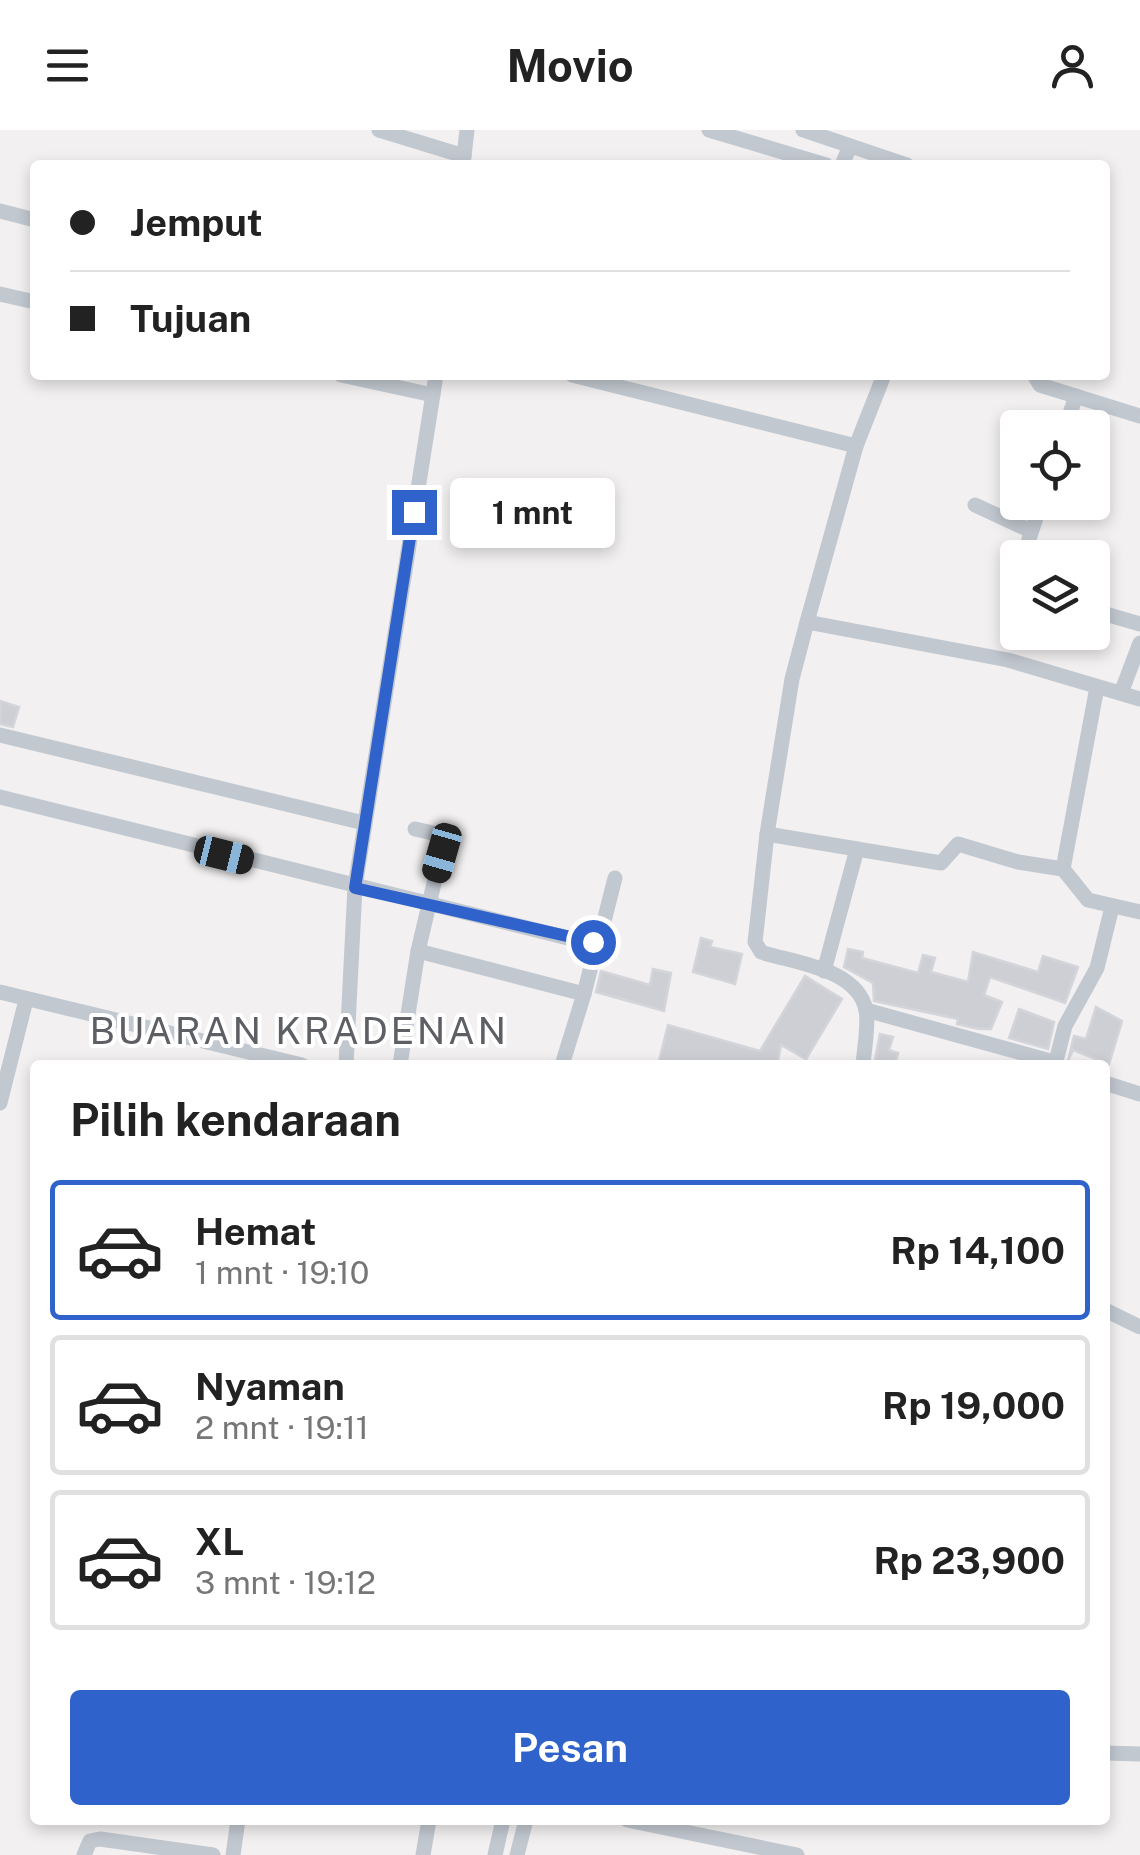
<!DOCTYPE html>
<html lang="id">
<head>
<meta charset="utf-8">
<style>
	:root { --surface:#fff; --page:#f2f2f2; --text:#222; --muted:#767676; --line:#e0e0e0; --accent:#3062cc }
	body { margin:0; font-family:"Public Sans",sans-serif; background:var(--page); color:var(--text); height:100vh; display:flex; flex-direction:column; font-size:38px; white-space:nowrap }
	* { box-sizing:border-box; margin:0 }
	p { font-size:32px; color:var(--muted) }
	.icon { flex:none; width:55px; height:55px; fill:none; stroke:currentColor; stroke-width:2; stroke-linecap:round; stroke-linejoin:round }
	.map { position:relative; flex:1; overflow:hidden }
	.side { position:absolute; left:30px; top:930px; width:1080px; height:765px; display:flex; flex-direction:column; background:var(--surface); border-radius:10px; box-shadow:0 5px 15px #0003 }
	.side>* { flex:none }
	.banner { position:absolute; left:30px; top:30px; width:1080px; height:220px; border-radius:10px; box-shadow:0 5px 15px #0003; display:grid; align-content:center; height:220px; padding:0 40px; background:var(--surface) }
	.controls { position:absolute; left:1000px; top:280px; display:grid; gap:20px }
	.controls a { display:grid; place-items:center; width:110px; height:110px; border-radius:10px; background:var(--surface); box-shadow:0 5px 15px #0003; font-size:50px }
	.end { position:absolute; width:45px; height:45px; margin:-22px; border:12px solid #3062cc; background:#fff; box-shadow:0 0 0 5px #fff }
	.from { border-radius:50% }
	.bubble { position:absolute; height:70px; border-radius:10px; background:var(--surface); box-shadow:0 5px 15px #0003; font-size:32px; font-weight:700; line-height:70px; text-align:center }
	.car { position:absolute; width:30px; height:60px; margin:-30px -15px; border-radius:12px; box-shadow:0 0 8px 2px #0007; background:linear-gradient(#222 24%,#8ab4d8 0 40%,#222 0 76%,#8ab4d8 0 86%,#222 0) }
	.banner b { display:flex; align-items:center; gap:35px; height:95px; font-size:38px }
	.banner b+b { border-top:2px solid var(--line) }
	.banner i { width:25px; height:25px; background:var(--text) }
	ul { padding:0; list-style:none }
	li { display:flex; align-items:center; gap:30px; height:140px; margin:0 20px 15px; padding:0 20px; border:5px solid var(--line); border-radius:10px }
	li div { flex:1 }
	li b { display:block; font-size:38px }
	li em { font-style:normal; font-weight:700 }
	li.current { border-color:var(--accent) }
	li>.icon { width:90px; height:90px; stroke-width:1.5 }
	h2 { padding:0 40px; font-size:45px; line-height:120px }
	.cta { display:flex; gap:20px; margin-top:auto; padding:20px 40px }
	.cta a { flex:1; height:115px; border-radius:10px; background:var(--accent); color:#fff; font-size:40px; font-weight:700; line-height:115px; text-align:center }
	header { display:flex; justify-content:space-between; align-items:center; height:130px; padding:0 40px; background:var(--surface); font-size:45px; font-weight:700 }
	.map>svg:first-child { display:block }
	.building { fill:#cecfd4; stroke:#d4d5da; stroke-width:2.5 }
	.lines { fill:none; stroke-linecap:round; stroke-linejoin:round }
	.street { stroke:#c2c8d0; stroke-width:15 }
	.route { stroke:#3062cc; stroke-width:12 }
	.labels { text-anchor:middle; dominant-baseline:central; stroke-width:8; stroke-linejoin:round; paint-order:stroke }
	.quarter-label { font-size:38px; letter-spacing:2.5px; fill:#5d5f64; stroke:#fff }
</style>
</head>
<body>
<header><svg class="icon" aria-label="menu" viewBox="0 0 24 24"><path d="M4 6h16M4 12h16M4 18h16"/></svg>Movio<svg class="icon" aria-label="person" viewBox="0 0 24 24"><circle cx="12" cy="8" r="4"/><path d="M4 21q1-7 8-7t8 7"/></svg></header>
<div class="map">
<svg width="1140" height="1725" viewBox="0 0 1140 1725">
	<rect width="100%" height="100%" fill="#f2f0f0"/>
	<g class="building">
		<path d="M 0,571 L 19,577 L 13,597 L 0,594 Z"/>
		<path d="M 701,808 L 712,811 L 710,817 L 742,824 L 735,854 L 693,842 Z"/>
		<path d="M 848,819 L 863,822 L 862,828 L 918,843 L 923,825 L 935,828 L 931,842 L 968,852 L 973,822 L 1038,842 L 1043,826 L 1078,837 L 1065,873 L 990,847 L 984,865 L 1002,872 L 991,899 L 979,899 L 957,894 L 958,889 L 874,871 L 873,853 L 844,837 Z"/>
		<path d="M 653,839 L 671,843 L 664,881 L 596,862 L 601,841 L 650,855 Z"/>
		<path d="M 805,846 L 842,869 L 806,929 L 781,915 L 777,935 L 658,935 L 668,895 L 760,921 Z"/>
		<path d="M 1096,877 L 1122,891 L 1109,934 L 1073,920 L 1068,931 L 1074,906 L 1086,909 Z"/>
		<path d="M 1019,879 L 1054,892 L 1048,919 L 1009,908 Z"/>
		<path d="M 880,904 L 893,907 L 889,920 L 898,923 L 895,935 L 874,935 Z"/>
	</g>
	<g class="lines">
		<g class="street">
			<path d="M 379,0 L 464,26"/>
			<path d="M 709,0 L 826,35"/>
			<path d="M 803,0 L 907,35"/>
			<path d="M 463,35 L 467,0"/>
			<path d="M 842,35 L 850,16"/>
			<path d="M 0,81 L 35,90"/>
			<path d="M 0,164 L 35,172"/>
			<path d="M 341,245 L 433,265"/>
			<path d="M 572,245 L 856,316 L 884,245"/>
			<path d="M 1034,245 L 1040,255 L 1140,286"/>
			<path d="M 1065,298 L 1076,266"/>
			<path d="M 975,375 L 1031,401"/>
			<path d="M 1023,428 L 1041,372"/>
			<path d="M 1092,480 L 1140,494"/>
			<path d="M 807,492 L 856,316"/>
			<path d="M 1097,557 L 1063,739 L 1088,770 L 1140,782"/>
			<path d="M 1121,563 L 1140,513"/>
			<path d="M 0,605 L 364,693"/>
			<path d="M 0,667 L 588,813 L 601,803 L 615,748"/>
			<path d="M 415,699 L 433,703 L 443,715 L 418,821"/>
			<path d="M 767,704 L 941,733 L 958,714 L 1018,732 L 1063,739"/>
			<path d="M 824,841 L 857,719"/>
			<path d="M 0,862 L 302,935"/>
			<path d="M 584,864 L 598,809"/>
			<path d="M 866,880 L 1054,932"/>
			<path d="M 346,935 L 355,757 L 436,245"/>
			<path d="M 400,935 L 418,821 L 584,864 L 562,935"/>
			<path d="M 863,935 C 864,919 869,896 866,880 C 857,838 794,833 761,822 L 755,812 L 767,704 L 792,549 L 807,492 L 1008,530 L 1140,569"/>
			<path d="M 1055,935 L 1065,896 L 1097,838 L 1112,777"/>
			<path d="M 1105,953 L 1140,964"/>
			<path d="M 0,973 L 26,870"/>
			<path d="M 1105,1180 L 1140,1197"/>
			<path d="M 1105,1623 L 1140,1624"/>
			<path d="M 627,1690 L 797,1725"/>
			<path d="M 84,1725 L 90,1711 L 100,1709 L 213,1725"/>
			<path d="M 233,1725 L 238,1690"/>
			<path d="M 423,1725 L 429,1690"/>
			<path d="M 495,1725 L 503,1690"/>
			<path d="M 517,1725 L 526,1690"/>
		</g>
	</g>
	<g class="lines">
		<path class="route" d="M 414,382 L 355,758 L 593,812"/>
	</g>
	<g class="labels">
		<g class="quarter-label">
			<text x="299" y="900">BUARAN KRADENAN</text>
		</g>
	</g>
</svg>
<div class="controls">
<a><svg class="icon" aria-label="locate" viewBox="0 0 24 24"><circle cx="12" cy="12" r="6"/><path d="M12 2v4M12 18v4M2 12h4M18 12h4"/></svg></a>
<a><svg class="icon" aria-label="layers" viewBox="0 0 24 24"><path d="M12 4l9 5-9 5-9-5zM3 14l9 5 9-5"/></svg></a>
</div>
<i class="end from" style="left:593px;top:812px"></i>
<i class="end" style="left:414px;top:382px"></i>
<div class="bubble" style="left:450px;top:348px;width:165px">1 mnt</div>
<i class="car" style="left:442px;top:723px;rotate:196deg"></i>
<i class="car" style="left:224px;top:725px;rotate:104deg"></i>
<div class="banner">
<b><i class="from"></i>Jemput</b>
<b><i></i>Tujuan</b>
</div>
<section class="side">
<h2>Pilih kendaraan</h2>
<ul>
<li class="current"><svg class="icon" aria-label="car" viewBox="0 0 24 24"><path d="M5 17H2v-5l4-1 3-4h7l3 4 3 1v5h-3M9 17h6M6 11h13"/><circle cx="7" cy="17" r="2"/><circle cx="17" cy="17" r="2"/></svg><div><b>Hemat</b><p>1 mnt · 19:10</p></div><em>Rp 14,100</em></li>
<li><svg class="icon" aria-label="car" viewBox="0 0 24 24"><path d="M5 17H2v-5l4-1 3-4h7l3 4 3 1v5h-3M9 17h6M6 11h13"/><circle cx="7" cy="17" r="2"/><circle cx="17" cy="17" r="2"/></svg><div><b>Nyaman</b><p>2 mnt · 19:11</p></div><em>Rp 19,000</em></li>
<li><svg class="icon" aria-label="car" viewBox="0 0 24 24"><path d="M5 17H2v-5l4-1 3-4h7l3 4 3 1v5h-3M9 17h6M6 11h13"/><circle cx="7" cy="17" r="2"/><circle cx="17" cy="17" r="2"/></svg><div><b>XL</b><p>3 mnt · 19:12</p></div><em>Rp 23,900</em></li>
</ul>
<div class="cta"><a>Pesan</a></div>
</section>
</div>
</body>
</html>
